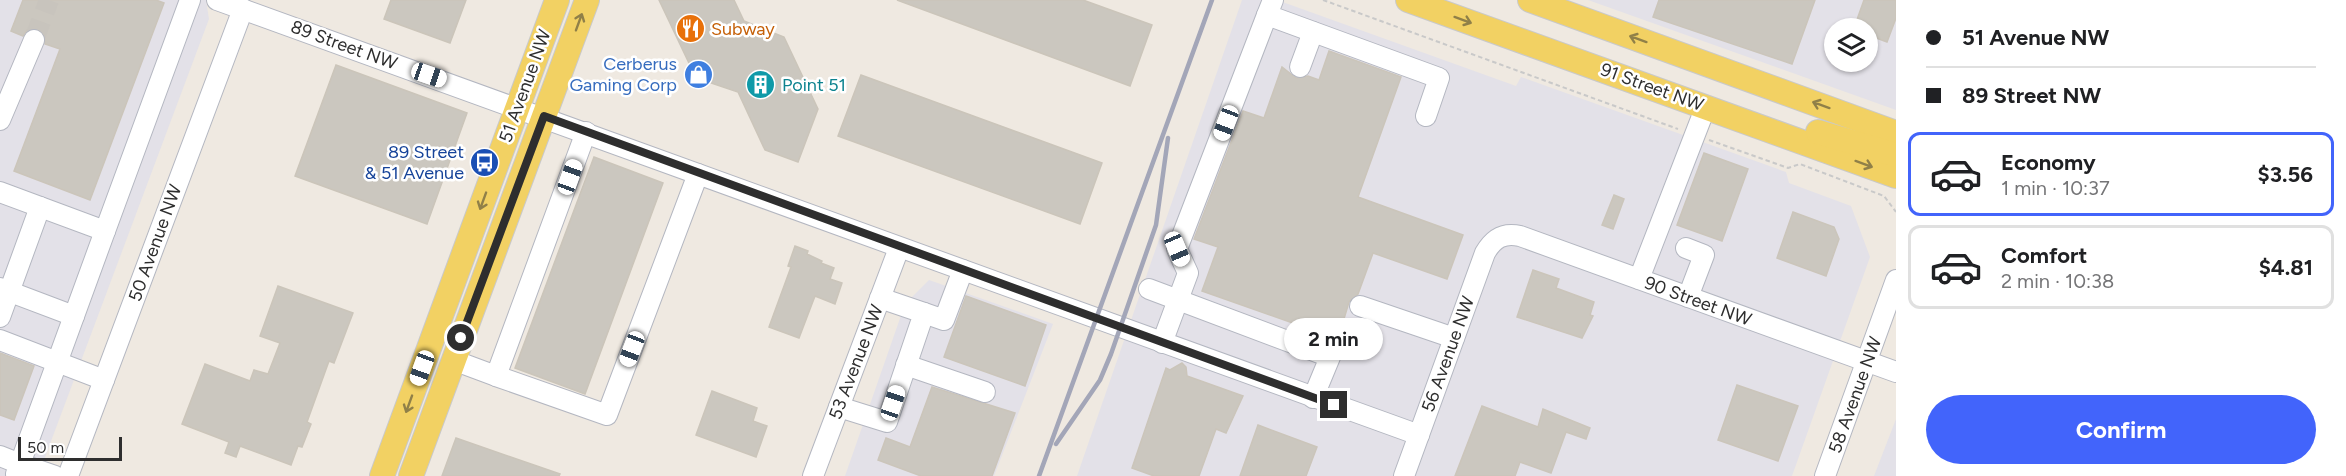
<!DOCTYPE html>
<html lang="en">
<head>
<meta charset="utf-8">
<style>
	:root { --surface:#fff; --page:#f2f2f2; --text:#202124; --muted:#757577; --line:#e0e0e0; --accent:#4264fb }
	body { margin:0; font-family:Figtree,sans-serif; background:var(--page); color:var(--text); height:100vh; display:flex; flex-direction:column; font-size:22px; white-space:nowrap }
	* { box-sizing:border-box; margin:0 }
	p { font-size:20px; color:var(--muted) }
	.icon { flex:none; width:33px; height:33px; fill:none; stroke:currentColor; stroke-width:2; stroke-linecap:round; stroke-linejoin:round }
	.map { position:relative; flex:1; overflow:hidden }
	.drawer { display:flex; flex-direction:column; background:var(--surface); width:450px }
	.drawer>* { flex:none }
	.banner { display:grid; align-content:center; height:132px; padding:0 30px; background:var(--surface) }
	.tools { position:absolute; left:1824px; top:18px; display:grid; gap:12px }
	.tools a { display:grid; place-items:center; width:54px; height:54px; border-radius:50%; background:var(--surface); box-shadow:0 2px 4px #0004; font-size:30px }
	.scale { position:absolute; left:18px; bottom:15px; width:104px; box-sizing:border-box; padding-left:6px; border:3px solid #2e2e2e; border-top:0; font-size:16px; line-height:21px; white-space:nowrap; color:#2e2e2e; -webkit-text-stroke:4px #fff; paint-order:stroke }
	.end { position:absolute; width:27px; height:27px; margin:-14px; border:8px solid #2e2e2e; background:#fff; box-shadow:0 0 0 3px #fff }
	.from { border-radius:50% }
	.bubble { position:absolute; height:42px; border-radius:21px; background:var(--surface); box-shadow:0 2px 4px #0004; font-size:20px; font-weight:700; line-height:42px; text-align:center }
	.car { position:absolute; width:18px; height:36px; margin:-18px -9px; border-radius:8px; box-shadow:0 0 4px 2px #0007; background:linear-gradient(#fff 24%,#345 0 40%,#fff 0 76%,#345 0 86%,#fff 0) }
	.banner b { display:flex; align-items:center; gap:21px; height:57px; font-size:22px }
	.banner b+b { border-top:2px solid var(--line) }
	.banner i { width:15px; height:15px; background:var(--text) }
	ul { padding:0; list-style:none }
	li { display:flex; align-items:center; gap:18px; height:84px; margin:0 12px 9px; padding:0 18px; border:3px solid var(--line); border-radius:12px }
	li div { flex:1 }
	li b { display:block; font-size:22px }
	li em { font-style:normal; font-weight:700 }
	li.selected { border-color:var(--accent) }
	li>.icon { width:54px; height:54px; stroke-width:1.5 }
	.button { display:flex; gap:12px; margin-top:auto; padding:12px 30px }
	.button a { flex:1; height:69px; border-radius:36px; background:var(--accent); color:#fff; font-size:24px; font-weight:700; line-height:69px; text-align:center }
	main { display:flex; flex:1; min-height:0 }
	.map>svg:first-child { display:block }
	.industrial { fill:#e3e1e8; fill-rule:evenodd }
	.building { fill:#cbc7bf; stroke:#cbc5ba; stroke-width:1.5 }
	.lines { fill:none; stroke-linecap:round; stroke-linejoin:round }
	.minor-tunnel { stroke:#c8c4bd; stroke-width:20; stroke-dasharray:20 10; stroke-linecap:butt }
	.minor-casing { stroke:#b4b7c1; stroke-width:22 }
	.major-casing { stroke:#c9c9c9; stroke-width:26 }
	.path { stroke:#c9c9c9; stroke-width:2; stroke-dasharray:4.5 3; stroke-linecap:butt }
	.minor { stroke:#fff; stroke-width:20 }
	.major { stroke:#f2d163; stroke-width:24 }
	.rail { stroke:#a3a6b8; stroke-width:4.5 }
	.oneway { stroke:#908048 }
	.route { stroke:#2e2e2e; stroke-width:8 }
	.labels { text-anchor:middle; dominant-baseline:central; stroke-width:5; stroke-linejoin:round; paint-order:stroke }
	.food-label { font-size:18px; fill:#c56008; stroke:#fff; text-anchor:start }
	.street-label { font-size:18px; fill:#2e2e2e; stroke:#fff }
	.shop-label { font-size:18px; fill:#366cbe; stroke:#fff; text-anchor:end }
	.culture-label { font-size:18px; fill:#0d838f; stroke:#fff; text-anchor:start }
	.transit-label { font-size:18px; fill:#164399; stroke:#fff; text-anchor:end }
</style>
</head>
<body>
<main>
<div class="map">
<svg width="1896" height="476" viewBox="0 0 1896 476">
	<rect width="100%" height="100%" fill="#efe9e1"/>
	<g class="industrial">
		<path d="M 0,0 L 206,0 L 209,19 L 38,476 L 0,476 Z"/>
		<path d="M 1242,0 L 1277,0 L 1516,86 L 1521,77 L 1786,172 L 1789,183 L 1851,206 L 1870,257 L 1792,476 L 1077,476 Z"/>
		<path d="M 1588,0 L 1896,0 L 1896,110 ZM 1834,28 L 1868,28 L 1868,62 L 1834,62 Z"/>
		<path d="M 929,280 L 1053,324 L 994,476 L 845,476 L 905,304 Z"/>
		<path d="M 1896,419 L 1896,476 L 1874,476 Z"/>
	</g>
	<g class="building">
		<path d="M 23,0 L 156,0 L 164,3 L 90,200 L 14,171 L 60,49 L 45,44 L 44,33 L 38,29 L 27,30 L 23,36 L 11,31 Z"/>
		<path d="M 391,0 L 466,0 L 450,43 L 384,19 Z"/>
		<path d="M 659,0 L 734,0 L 744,21 L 784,37 L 818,109 L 798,162 L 765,150 L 738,92 L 696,78 Z"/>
		<path d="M 897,0 L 1083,0 L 1152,25 L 1130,86 Z"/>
		<path d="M 1659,0 L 1815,0 L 1792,64 L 1653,17 Z"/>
		<path d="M 1864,0 L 1896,0 L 1896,18 L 1887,42 L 1868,35 L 1868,28 L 1854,28 Z"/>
		<path d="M 1329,51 L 1401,77 L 1358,197 L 1463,235 L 1447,279 L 1373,253 L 1358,294 L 1349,302 L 1338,339 L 1202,291 L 1218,247 L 1194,239 L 1243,111 L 1264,118 L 1282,67 L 1296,78 L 1308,76 L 1319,80 Z"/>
		<path d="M 336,65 L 467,113 L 427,224 L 295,176 Z"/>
		<path d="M 861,75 L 1102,163 L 1080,224 L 838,136 Z"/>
		<path d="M 1704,153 L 1748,169 L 1722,241 L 1677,225 Z"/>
		<path d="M 594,157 L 663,183 L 585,394 L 515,368 Z"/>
		<path d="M 1614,195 L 1624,199 L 1613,229 L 1602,225 Z"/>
		<path d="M 1793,212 L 1834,227 L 1839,239 L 1826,276 L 1777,258 Z"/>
		<path d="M 795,246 L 808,251 L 807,254 L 822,261 L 821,263 L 834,268 L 830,279 L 842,283 L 835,304 L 815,296 L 799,338 L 769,327 L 791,267 L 788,266 Z"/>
		<path d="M 1533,270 L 1559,279 L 1556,288 L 1594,302 L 1590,315 L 1593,316 L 1582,338 L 1517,317 Z"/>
		<path d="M 278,286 L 353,313 L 334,363 L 329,361 L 307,422 L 311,424 L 302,447 L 298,446 L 291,465 L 240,446 L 236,457 L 225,453 L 229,442 L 182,424 L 205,364 L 250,381 L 254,370 L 268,374 L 280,343 L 260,336 Z"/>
		<path d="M 966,296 L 1046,325 L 1025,386 L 944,357 Z"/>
		<path d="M 0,353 L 34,366 L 14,420 L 0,415 Z"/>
		<path d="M 1182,363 L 1186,367 L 1187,376 L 1243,396 L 1226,433 L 1216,429 L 1199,476 L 1154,476 L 1132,468 L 1166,368 L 1170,370 Z"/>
		<path d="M 1737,385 L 1798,406 L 1778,461 L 1718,440 Z"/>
		<path d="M 932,387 L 1015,413 L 992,476 L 921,476 L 878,460 L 886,438 L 910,447 Z"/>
		<path d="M 712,391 L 757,408 L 753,421 L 767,426 L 756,457 L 696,435 Z"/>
		<path d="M 1482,406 L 1538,427 L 1543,409 L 1590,428 L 1586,439 L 1566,432 L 1551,473 L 1520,462 L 1515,476 L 1455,476 Z"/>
		<path d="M 1258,425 L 1317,447 L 1306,476 L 1240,476 Z"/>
		<path d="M 456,438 L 560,474 L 559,476 L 442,476 Z"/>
	</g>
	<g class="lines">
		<path class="minor-tunnel" d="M 34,40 L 49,0"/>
		<defs>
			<g id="minor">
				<path d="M 217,0 L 1419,435"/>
				<path d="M 1273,0 L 1267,15 L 1439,78 L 1426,116"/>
				<path d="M 1300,67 L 1313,32"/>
				<path d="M 0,120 L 34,40"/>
				<path d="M 586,132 L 496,376 L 607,415 L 698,174"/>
				<path d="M 0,192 L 105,231 L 190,0"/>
				<path d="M 1686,248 L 1704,255 L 1688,297"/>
				<path d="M 1639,279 L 1706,106"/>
				<path d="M 0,288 L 74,316"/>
				<path d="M 1149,289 L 1330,357 L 1313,398"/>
				<path d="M 1360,306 L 1454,338"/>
				<path d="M 924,313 L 944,320 L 963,270"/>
				<path d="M 0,317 L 40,207"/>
				<path d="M 0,340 L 104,380"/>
				<path d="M 1162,343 L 1188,273 L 1177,249 L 1267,15"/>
				<path d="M 453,360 L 496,376"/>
				<path d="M 906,365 L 985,392"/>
				<path d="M 839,407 L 887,422 L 924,313 L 880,298"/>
				<path d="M 0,456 L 20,464 L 105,231"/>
				<path d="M 16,474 L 20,464 L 55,476"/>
				<path d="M 68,476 L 243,9"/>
				<path d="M 813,476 L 899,248"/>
				<path d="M 1404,476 L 1485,253 C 1493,239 1503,232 1520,236 L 1896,372"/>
				<path d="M 1825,476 L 1896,280"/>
			</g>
			<g id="major">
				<path d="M 1408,0 L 1896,176"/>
				<path d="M 1530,0 L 1896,133"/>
				<path d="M 1818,132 L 1896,155"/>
				<path d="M 382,476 L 557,0"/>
				<path d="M 411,476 L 587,0"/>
			</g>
		</defs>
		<use href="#minor" class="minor-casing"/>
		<use href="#major" class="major-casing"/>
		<g class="path">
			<path d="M 1323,0 L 1678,129"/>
			<path d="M 1709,140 L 1788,168 L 1800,164 L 1884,196 L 1896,212"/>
		</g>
		<use href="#minor" class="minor"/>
		<use href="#major" class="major"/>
		<g class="rail">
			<path d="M 1056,444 L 1100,380 L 1111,354 L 1156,225 L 1168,138"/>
			<path d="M 1039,476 L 1212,0"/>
		</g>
	</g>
	<defs><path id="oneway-shaft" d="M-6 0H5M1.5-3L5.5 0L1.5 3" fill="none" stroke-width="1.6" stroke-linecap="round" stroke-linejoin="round" transform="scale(1.5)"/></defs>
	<g class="oneway">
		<use href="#oneway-shaft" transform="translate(1463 20) rotate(20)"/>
		<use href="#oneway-shaft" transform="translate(579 22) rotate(-70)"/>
		<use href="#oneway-shaft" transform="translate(1638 39) rotate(-160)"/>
		<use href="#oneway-shaft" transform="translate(1821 105) rotate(-160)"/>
		<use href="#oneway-shaft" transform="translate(1864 164) rotate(20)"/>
		<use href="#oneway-shaft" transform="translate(483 201) rotate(110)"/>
		<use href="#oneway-shaft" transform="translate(409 404) rotate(110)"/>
	</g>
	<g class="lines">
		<path class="route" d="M 461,338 L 544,116 L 1334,405"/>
	</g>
	<defs>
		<symbol id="restaurant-disc" viewBox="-11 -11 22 22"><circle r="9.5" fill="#e8710a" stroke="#fff"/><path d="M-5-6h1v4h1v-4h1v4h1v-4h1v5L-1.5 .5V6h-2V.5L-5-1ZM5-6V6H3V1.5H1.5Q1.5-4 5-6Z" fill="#fff"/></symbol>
		<symbol id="shop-disc" viewBox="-11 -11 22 22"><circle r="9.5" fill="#3f7fe0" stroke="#fff"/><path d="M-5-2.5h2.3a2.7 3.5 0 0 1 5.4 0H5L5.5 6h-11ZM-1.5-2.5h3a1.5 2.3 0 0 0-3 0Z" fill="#fff"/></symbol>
		<symbol id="building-disc" viewBox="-11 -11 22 22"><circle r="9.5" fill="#0f9aa8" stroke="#fff"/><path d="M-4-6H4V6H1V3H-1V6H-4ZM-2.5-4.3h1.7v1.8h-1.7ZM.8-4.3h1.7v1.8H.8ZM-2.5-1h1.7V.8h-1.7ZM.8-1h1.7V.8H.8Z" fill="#fff"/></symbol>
		<symbol id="bus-disc" viewBox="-11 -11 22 22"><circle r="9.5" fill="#1a4fb4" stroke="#fff"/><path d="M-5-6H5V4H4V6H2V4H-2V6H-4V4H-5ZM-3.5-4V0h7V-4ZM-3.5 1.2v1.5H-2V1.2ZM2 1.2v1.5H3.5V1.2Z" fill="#fff"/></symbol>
	</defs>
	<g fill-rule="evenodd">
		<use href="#restaurant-disc" x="674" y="12" width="33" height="33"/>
		<use href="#shop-disc" x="682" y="58" width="33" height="33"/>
		<use href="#building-disc" x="744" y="68" width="33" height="33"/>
		<use href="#bus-disc" x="468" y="146" width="33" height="33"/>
	</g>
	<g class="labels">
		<g class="food-label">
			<text x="711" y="29">Subway</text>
		</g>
		<g class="street-label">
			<text transform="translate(344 45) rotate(20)">89 Street NW</text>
			<text transform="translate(525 86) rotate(-70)">51 Avenue NW</text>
			<text transform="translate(1652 87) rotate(20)">91 Street NW</text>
			<text transform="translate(155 243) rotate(-70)">50 Avenue NW</text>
			<text transform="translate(1698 301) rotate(20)">90 Street NW</text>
			<text transform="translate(1448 354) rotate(-70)">56 Avenue NW</text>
			<text transform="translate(856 362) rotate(-69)">53 Avenue NW</text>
			<text transform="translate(1855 395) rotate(-70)">58 Avenue NW</text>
		</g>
		<g class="shop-label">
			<text x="677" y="64">Cerberus<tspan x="677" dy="21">Gaming Corp</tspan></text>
		</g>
		<g class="culture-label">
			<text x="782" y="85">Point 51</text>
		</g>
		<g class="transit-label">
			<text x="464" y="152">89 Street<tspan x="464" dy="21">&amp; 51 Avenue</tspan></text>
		</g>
	</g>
</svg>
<div class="tools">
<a><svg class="icon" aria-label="layers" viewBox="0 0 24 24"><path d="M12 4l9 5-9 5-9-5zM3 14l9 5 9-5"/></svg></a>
</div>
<div class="scale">50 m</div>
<i class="end from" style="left:461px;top:338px"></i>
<i class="end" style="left:1334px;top:405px"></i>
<div class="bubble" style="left:1284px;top:318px;width:99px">2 min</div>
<i class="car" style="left:429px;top:75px;rotate:109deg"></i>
<i class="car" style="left:1226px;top:123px;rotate:201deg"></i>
<i class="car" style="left:570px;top:177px;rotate:20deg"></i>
<i class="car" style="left:1177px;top:249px;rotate:157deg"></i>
<i class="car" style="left:632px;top:349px;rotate:201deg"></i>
<i class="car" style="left:422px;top:368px;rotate:200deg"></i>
<i class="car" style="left:893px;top:403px;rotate:19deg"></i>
</div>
<section class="drawer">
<div class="banner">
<b><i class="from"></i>51 Avenue NW</b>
<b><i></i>89 Street NW</b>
</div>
<ul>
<li class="selected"><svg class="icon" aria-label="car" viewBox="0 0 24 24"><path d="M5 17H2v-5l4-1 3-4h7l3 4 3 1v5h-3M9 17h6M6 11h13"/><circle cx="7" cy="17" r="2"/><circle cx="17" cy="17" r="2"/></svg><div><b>Economy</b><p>1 min · 10:37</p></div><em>$3.56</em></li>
<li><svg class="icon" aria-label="car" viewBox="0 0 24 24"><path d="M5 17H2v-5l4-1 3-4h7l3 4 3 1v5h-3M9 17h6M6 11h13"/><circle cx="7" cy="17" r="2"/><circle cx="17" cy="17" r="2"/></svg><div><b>Comfort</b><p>2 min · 10:38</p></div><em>$4.81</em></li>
</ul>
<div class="button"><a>Confirm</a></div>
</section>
</main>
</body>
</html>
